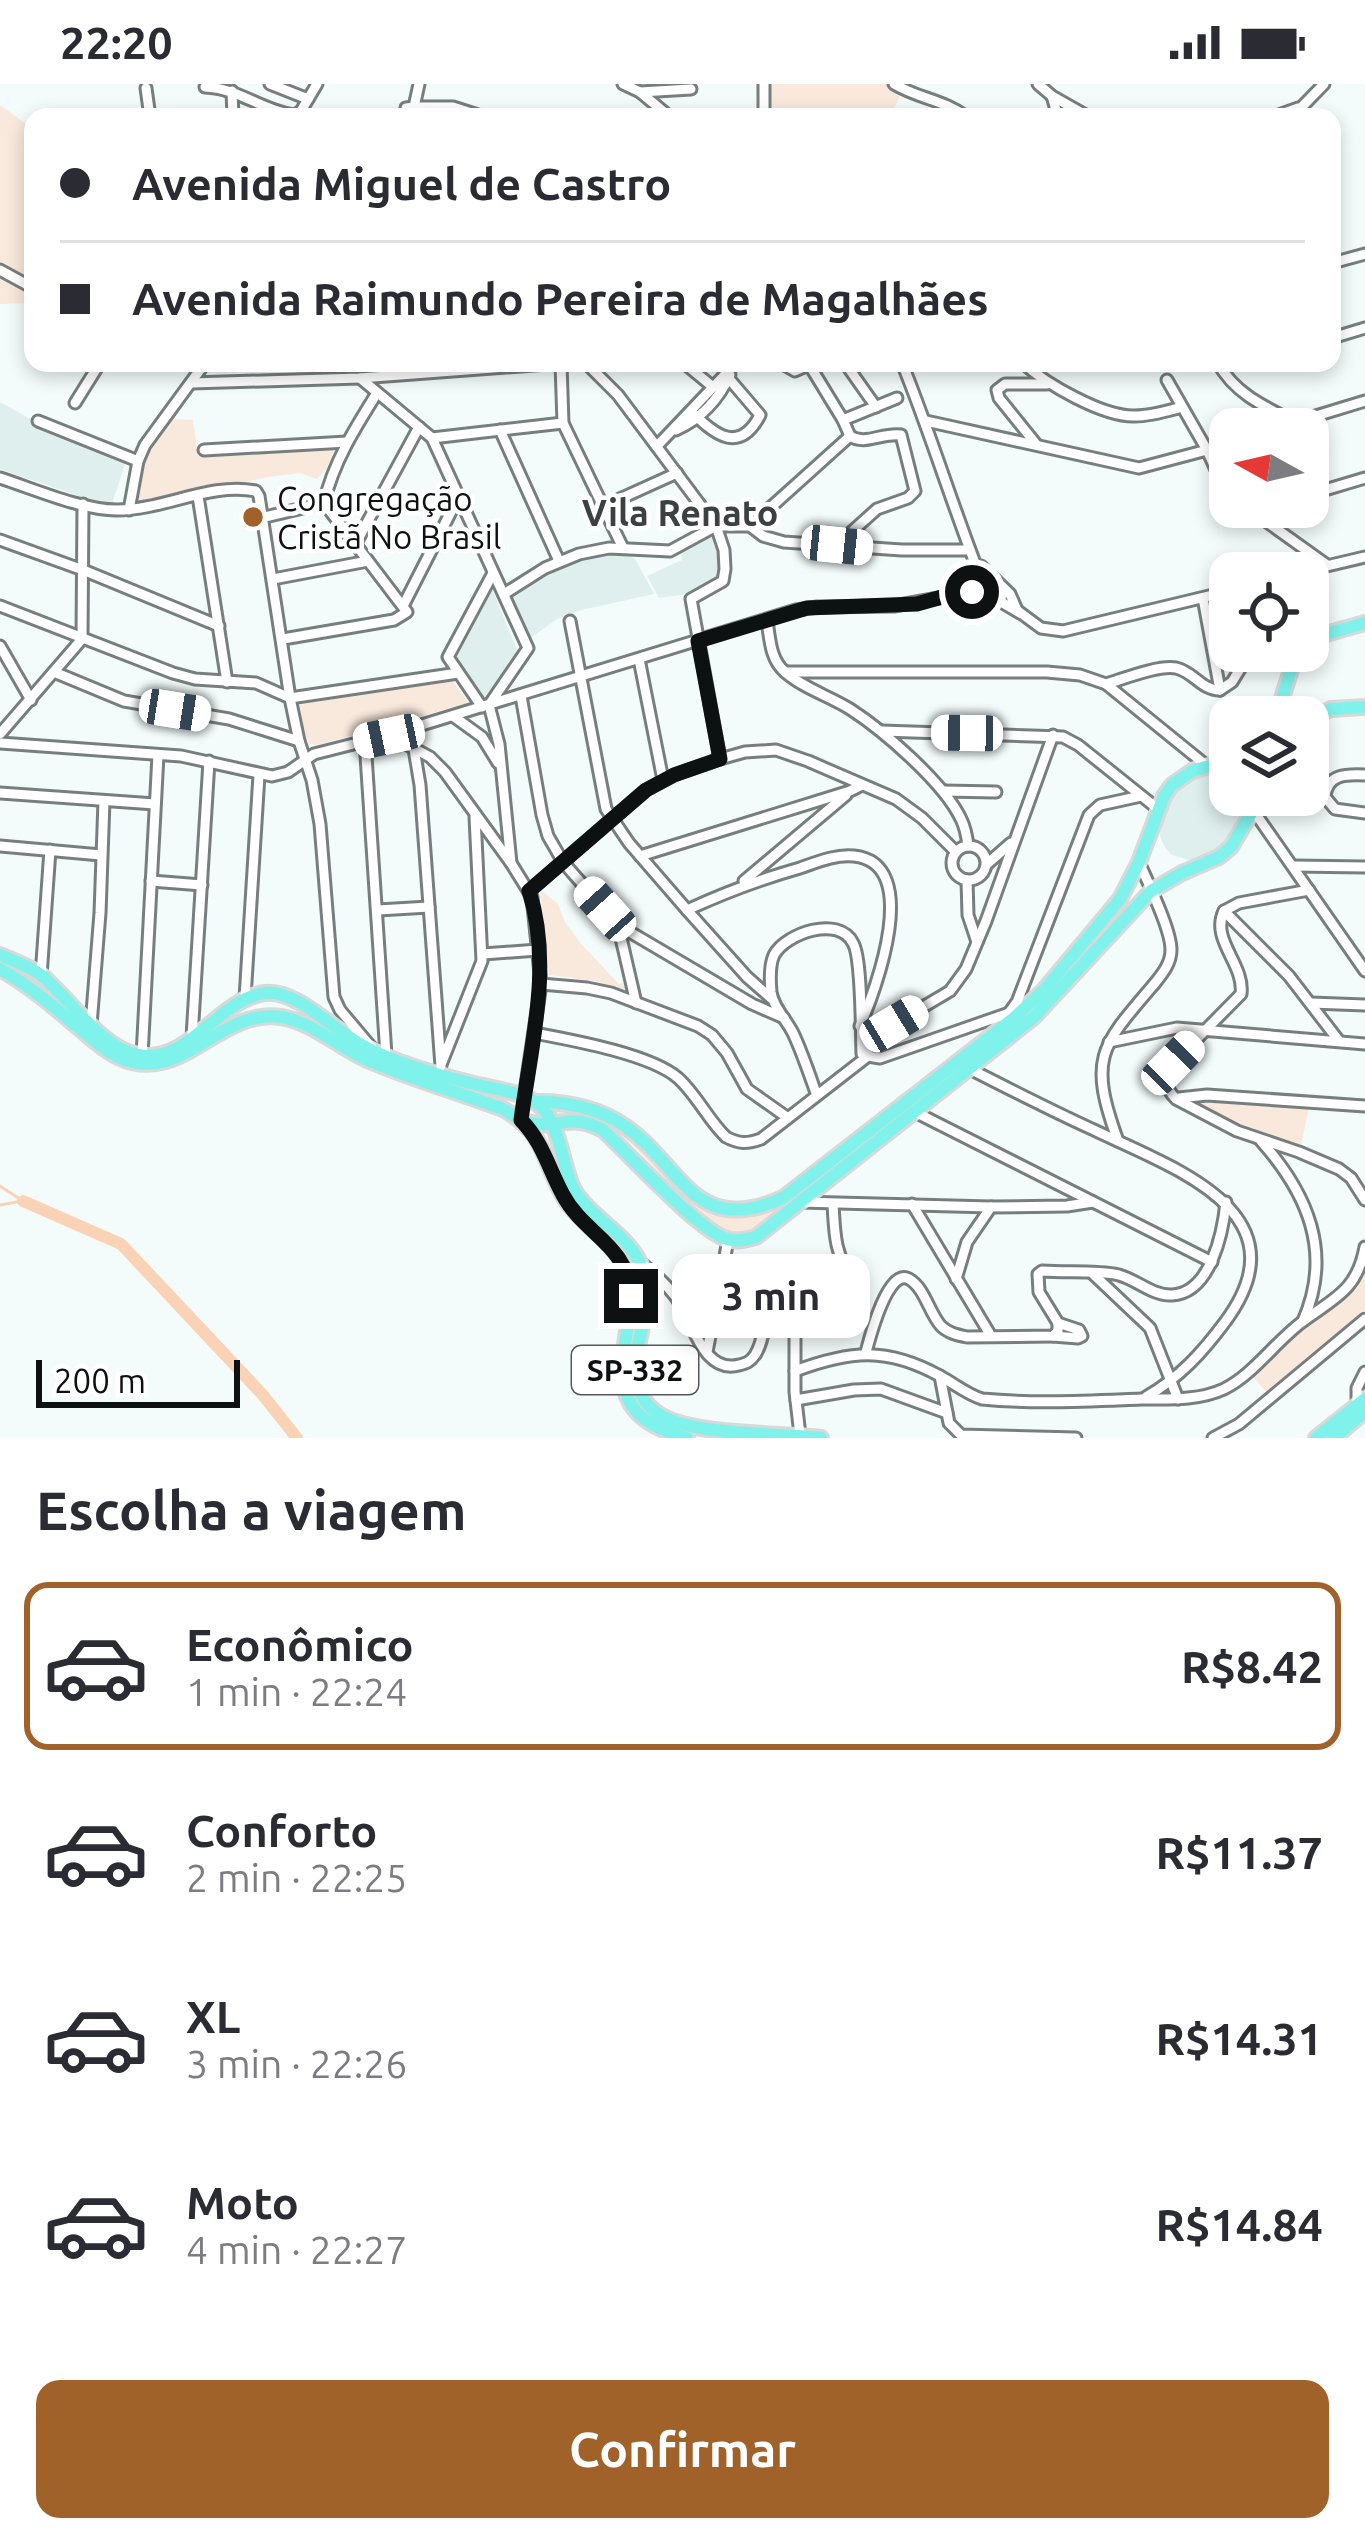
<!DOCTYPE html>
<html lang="pt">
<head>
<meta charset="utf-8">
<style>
	:root { --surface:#fff; --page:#f7f7f7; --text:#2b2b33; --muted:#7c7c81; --line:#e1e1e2; --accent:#a1622a }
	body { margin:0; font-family:Ubuntu,sans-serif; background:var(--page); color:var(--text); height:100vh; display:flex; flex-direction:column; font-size:45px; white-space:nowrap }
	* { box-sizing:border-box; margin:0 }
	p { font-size:39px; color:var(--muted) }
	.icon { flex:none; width:66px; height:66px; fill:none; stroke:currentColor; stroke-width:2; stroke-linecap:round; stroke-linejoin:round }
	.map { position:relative; height:1354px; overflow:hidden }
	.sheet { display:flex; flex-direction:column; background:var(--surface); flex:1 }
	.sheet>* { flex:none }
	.guide { position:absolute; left:24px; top:24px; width:1317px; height:264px; border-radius:24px; box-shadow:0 6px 18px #0003; display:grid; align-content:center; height:264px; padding:0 36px; background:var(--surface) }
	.needle { width:78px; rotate:278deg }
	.buttons { position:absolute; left:1209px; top:324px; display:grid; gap:24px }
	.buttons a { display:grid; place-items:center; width:120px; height:120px; border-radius:24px; background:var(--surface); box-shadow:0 6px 18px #0003; font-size:60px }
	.scale { position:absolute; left:36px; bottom:30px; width:204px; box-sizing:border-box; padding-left:12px; border:6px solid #0e1111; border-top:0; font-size:33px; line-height:42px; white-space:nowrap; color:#0e1111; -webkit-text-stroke:9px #fff; paint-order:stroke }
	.end { position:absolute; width:54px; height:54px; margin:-27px; border:15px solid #0e1111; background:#fff; box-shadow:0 0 0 6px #fff }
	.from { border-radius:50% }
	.bubble { position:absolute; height:84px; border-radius:24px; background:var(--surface); box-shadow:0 6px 18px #0003; font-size:39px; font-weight:600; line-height:84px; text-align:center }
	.car { position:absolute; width:36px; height:72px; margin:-36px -18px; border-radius:15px; box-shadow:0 0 9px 3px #0007; background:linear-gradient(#fff 24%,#345 0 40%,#fff 0 76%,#345 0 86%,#fff 0) }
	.guide b { display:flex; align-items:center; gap:42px; height:114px; font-size:45px }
	.guide b+b { border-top:3px solid var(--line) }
	.guide i { width:30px; height:30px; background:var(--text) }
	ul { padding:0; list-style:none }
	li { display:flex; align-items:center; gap:36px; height:168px; margin:0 24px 18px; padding:0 12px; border:6px solid transparent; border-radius:24px }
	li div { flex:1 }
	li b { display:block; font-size:45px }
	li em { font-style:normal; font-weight:600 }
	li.current { border-color:var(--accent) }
	li>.icon { width:108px; height:108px; stroke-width:1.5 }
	h2 { padding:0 36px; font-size:54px; line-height:144px }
	.cta { display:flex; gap:24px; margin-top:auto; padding:24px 36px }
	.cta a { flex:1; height:138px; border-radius:24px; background:var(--accent); color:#fff; font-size:48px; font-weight:600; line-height:138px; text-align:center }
	.status { display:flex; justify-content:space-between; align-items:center; height:84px; padding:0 60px; background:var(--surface); direction:ltr }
	.status svg { height:33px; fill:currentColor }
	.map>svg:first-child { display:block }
	.built { fill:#deefee }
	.green { fill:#f9e8dc }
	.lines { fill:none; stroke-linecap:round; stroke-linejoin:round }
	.stream { stroke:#fad3b6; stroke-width:3 }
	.river { stroke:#fad3b6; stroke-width:12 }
	.minor-casing { stroke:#777f7e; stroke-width:15 }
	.major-casing { stroke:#d8d9d9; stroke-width:18 }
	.minor { stroke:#fff; stroke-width:9 }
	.major { stroke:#80f2ec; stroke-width:12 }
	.route { stroke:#0e1111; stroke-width:15 }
	.poi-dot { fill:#a1622a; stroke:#fff; stroke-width:4.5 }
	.labels { text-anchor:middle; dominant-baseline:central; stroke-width:9; stroke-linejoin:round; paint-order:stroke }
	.shield { fill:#fff; stroke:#565858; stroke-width:3 }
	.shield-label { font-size:30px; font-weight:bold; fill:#0e1111 }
	.poi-label { font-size:33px; fill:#0e1111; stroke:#fff; text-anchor:start }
	.neighbourhood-label { font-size:36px; font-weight:bold; fill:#3b4141; stroke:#fff }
</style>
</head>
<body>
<div class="status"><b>22:20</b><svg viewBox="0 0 49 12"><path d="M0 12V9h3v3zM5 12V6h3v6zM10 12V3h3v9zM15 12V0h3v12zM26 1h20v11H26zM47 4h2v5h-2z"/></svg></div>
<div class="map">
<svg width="1365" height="1354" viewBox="0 0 1365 1354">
	<rect width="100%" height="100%" fill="#f3fcfb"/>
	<g class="built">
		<path d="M 0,318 L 36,338 L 126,377 L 111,423 L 0,385 Z"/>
		<path d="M 712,451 L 718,459 L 721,495 L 687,510 L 659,514 L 647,492 L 682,476 L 681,467 Z"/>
		<path d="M 625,469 L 635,475 L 654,510 L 582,526 L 557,535 L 528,556 L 511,514 L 551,483 L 591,474 Z"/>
		<path d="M 490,500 L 519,571 L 482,616 L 450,575 Z"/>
		<path d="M 1230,684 L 1230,711 L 1249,711 L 1244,732 L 1227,759 L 1215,769 L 1192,777 L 1172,771 L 1165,764 L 1160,752 L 1159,740 L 1167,717 L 1192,694 Z"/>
	</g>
	<g class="green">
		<path d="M 767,0 L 887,0 L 900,11 L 891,33 L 766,33 Z"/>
		<path d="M 0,21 L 33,45 L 33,219 L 0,220 Z"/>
		<path d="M 172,335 L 193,336 L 198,372 L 335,363 L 327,384 L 317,395 L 300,389 L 268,393 L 136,421 L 144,373 Z"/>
		<path d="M 447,595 L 453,597 L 468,619 L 317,661 L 309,660 L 304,647 L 300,621 Z"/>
		<path d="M 542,807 L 558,820 L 565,838 L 581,860 L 619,900 L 623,899 L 626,907 L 595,897 L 549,891 L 540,808 Z"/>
		<path d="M 1242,1018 L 1309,1023 L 1301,1062 C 1271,1060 1220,1042 1201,1019 Z"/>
		<path d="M 543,1021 L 594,1031 L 630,1049 L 670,1092 L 738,1129 L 792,1113 L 796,1119 C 785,1127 773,1141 760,1147 C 747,1154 728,1153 715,1145 C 673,1119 640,1050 591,1034 C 579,1030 567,1034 555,1037 Z"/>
		<path d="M 1365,1184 L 1365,1225 L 1267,1309 L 1251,1290 C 1269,1275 1285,1258 1303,1244 C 1327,1225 1357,1216 1365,1184 Z"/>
	</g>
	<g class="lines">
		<g class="stream">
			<path d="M 0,1102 L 23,1117"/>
			<path d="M 0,1121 L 22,1117"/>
		</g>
		<path class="river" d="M 23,1117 L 121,1160 L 262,1310 L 297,1354"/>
		<defs>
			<g id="minor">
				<path d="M 270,0 L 308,15"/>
				<path d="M 623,0 L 640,8 L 670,33"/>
				<path d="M 764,0 L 764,33"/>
				<path d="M 894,0 C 919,15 942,15 967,33"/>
				<path d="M 1038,0 L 1052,12 L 1089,33"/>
				<path d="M 205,3 C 238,4 263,27 295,31 L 301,27 L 317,0"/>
				<path d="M 146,4 L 150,33"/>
				<path d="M 232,7 L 233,33"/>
				<path d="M 640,8 L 691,5"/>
				<path d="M 1052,12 L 1058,33"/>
				<path d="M 414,23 L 453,23 L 484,33"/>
				<path d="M 405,33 L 406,24 L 414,23 L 419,0"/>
				<path d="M 1273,33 L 1298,24"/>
				<path d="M 1292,33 L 1324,0"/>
				<path d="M 1332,179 L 1365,170"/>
				<path d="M 0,186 L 33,204"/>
				<path d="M 1332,254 L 1365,244"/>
				<path d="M 586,279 L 618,311 L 716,442 L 724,466 L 725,485 L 723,497 L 691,515 L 720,675"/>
				<path d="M 684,279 L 713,303"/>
				<path d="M 781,279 L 795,287 L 813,279"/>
				<path d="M 845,279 L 876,323"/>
				<path d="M 902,279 C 932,353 955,430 985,505"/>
				<path d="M 1023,279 C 1046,300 1103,333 1135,332 C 1151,332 1167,327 1182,323"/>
				<path d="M 1218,279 C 1235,310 1265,323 1295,338"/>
				<path d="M 561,280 L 563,339 L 623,464"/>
				<path d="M 810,282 L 843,336 L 850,352"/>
				<path d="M 360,294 L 432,354 L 528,564 L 489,621 L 499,660 L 511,779"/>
				<path d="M 1167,296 L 1207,366 L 1230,358"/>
				<path d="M 191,299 L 360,294 L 561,279"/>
				<path d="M 75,319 L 100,279"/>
				<path d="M 691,327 C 715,352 740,370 760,331 L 725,290"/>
				<path d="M 843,336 L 897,314"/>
				<path d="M 38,337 L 138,377"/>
				<path d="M 926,337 L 1139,384 L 1207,366 L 1221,397 L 1230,410"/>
				<path d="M 1273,345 L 1365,317"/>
				<path d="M 500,346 L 559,477"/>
				<path d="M 676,346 C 702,334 718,316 730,291"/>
				<path d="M 432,354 L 563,339"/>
				<path d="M 1036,360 L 999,314 L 997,306 L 1005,300 L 1047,300"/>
				<path d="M 657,362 L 736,279"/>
				<path d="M 204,366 L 347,358"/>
				<path d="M 0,394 C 34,405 82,426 117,426 C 164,426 210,398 256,407 L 259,412 L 290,614 L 299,657 L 312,696 L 320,740 L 334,913 L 340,926 L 372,964"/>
				<path d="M 1308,411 L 1365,394"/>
				<path d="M 198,412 L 227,598"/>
				<path d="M 324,419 C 333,379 355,344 377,309"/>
				<path d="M 604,422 L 677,389"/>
				<path d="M 1246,423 L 1327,481"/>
				<path d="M 129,426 L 138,377 L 145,361 L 205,279"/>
				<path d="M 265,433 L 324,419"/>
				<path d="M 750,442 L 850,352"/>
				<path d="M 0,456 L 83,486 L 219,542"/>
				<path d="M 356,459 L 419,343"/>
				<path d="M 837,461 L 877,425 L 908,414 L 915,407 L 901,351 C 883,348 865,362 850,352"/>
				<path d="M 981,482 L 1010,510 L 1017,526"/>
				<path d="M 1297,489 L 1365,473"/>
				<path d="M 273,495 L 368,477"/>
				<path d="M 952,507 L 983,499 L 1002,512"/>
				<path d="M 504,510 L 545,484 L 579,470 L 609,464 L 670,467 L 716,442 L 750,442 L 763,452 L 784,458 L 902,466 L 969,466"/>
				<path d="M 1203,514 L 1220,606"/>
				<path d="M 0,522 L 173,589 L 195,595 L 256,599 L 290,614 L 458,589"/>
				<path d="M 403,522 L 459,412"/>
				<path d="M 1018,527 L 1041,544 L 1063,547 L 1230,507"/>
				<path d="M 570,537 L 606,725 L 629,759 L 687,826 L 747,893 L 771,914"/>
				<path d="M 767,537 C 770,555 770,575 785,588 C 803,604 829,612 850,625 C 884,647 944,699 961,735 C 965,743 967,753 968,762"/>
				<path d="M 283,555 L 394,536 L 407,528 L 324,419"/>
				<path d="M 0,562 L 31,616"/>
				<path d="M 639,575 L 663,696"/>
				<path d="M 54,588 L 124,617 L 229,635 L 299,657"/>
				<path d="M 785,588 L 1047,588 L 1080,591 L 1106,600 L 1207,682"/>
				<path d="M 1106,600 C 1123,595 1158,581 1176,584 C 1194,588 1201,606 1220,606"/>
				<path d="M 1220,606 L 1232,598 L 1251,567"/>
				<path d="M 521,612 L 542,731 L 548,752 L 563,778 L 618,841 L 636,919"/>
				<path d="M 482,623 L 448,573 L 493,489"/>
				<path d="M 453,632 L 482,653 L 498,679"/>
				<path d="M 882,647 L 1063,653 L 1078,661 L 1158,725"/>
				<path d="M 0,650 L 82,555 L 83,420"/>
				<path d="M 389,651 L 430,673 L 445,688 L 511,779 L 532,813 L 541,900 L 524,1014"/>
				<path d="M 365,657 L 386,971"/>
				<path d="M 0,659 L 181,672 L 272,692 L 288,688 L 314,670 L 389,651 L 796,526 L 817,523 L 894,522 L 977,507 L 986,509 L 1020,529"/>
				<path d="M 414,665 L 420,701 L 441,982"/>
				<path d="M 1365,691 C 1346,690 1327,690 1325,713 L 1335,725 L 1365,729"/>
				<path d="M 943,707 L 996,708"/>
				<path d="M 0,709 L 155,720"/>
				<path d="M 1253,726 L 1365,887"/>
				<circle cx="969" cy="779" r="17"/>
				<path d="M 0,762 L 101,771"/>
				<path d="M 640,772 L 850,707 L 862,701"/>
				<path d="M 987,780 L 1011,759"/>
				<path d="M 1293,782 L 1365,783"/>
				<path d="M 967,796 L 968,831 L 977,858"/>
				<path d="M 151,797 L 202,801"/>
				<path d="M 744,797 L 846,711"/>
				<path d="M 1309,806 L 1239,819 L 1224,827 C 1210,856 1245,880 1241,910 L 1173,979 C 1164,993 1164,1003 1176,1015 L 1237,1047 L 1299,1068 L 1339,1085 L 1351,1094 L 1365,1116"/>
				<path d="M 529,807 L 646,706 L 674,691 L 720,675 L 745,668 L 776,666 L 808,677 L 896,715 L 922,734 L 956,768"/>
				<path d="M 378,826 L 429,823"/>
				<path d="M 687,826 C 724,809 761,795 800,784 C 817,778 836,770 854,772 C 923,779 876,905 860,942"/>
				<path d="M 1224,827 L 1289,892 L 1339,957"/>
				<path d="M 618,841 L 752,920 L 784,934"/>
				<path d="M 483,870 L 538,866"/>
				<path d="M 41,892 L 50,766"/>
				<path d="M 541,900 L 587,904 L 611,909 L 698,942 L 712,951 L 727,969 L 747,1005 L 788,1034"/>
				<path d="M 245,914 L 259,691"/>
				<path d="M 1311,919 L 1365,921"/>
				<path d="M 1009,929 L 1017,918 L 1089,731 L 1100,721 L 1141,712"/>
				<path d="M 91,941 L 100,829 L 104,717"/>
				<path d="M 534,949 C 571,956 650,970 678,994 C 697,1011 708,1036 726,1053 C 739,1060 747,1060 761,1055 L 868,972 L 867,961 L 879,949 L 950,907 L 966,885 L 986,837 L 1053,651"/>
				<path d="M 192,953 L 209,677"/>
				<path d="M 1109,958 L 1177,944 L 1365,960"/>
				<path d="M 142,972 L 158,671"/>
				<path d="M 868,972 L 880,974 L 1009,929"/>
				<path d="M 442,978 L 482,877 L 475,733"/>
				<path d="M 970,985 C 1011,1006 1052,1027 1094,1046 C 1173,1084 1307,1128 1225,1238 C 1202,1269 1180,1293 1146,1313"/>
				<path d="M 816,1009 C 809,989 802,968 793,949 C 786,935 773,923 771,908 C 770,897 769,882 774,871 C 786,849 839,831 853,859 C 862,874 861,947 862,970"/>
				<path d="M 1179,1014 L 1207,1011 L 1365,1022"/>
				<path d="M 915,1028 L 1212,1178"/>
				<path d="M 1118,1057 C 1088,974 1100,963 1155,899 C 1163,889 1171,879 1171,866 C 1171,845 1148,799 1139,778"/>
				<path d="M 1261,1057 C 1308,1110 1333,1169 1303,1237"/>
				<path d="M 800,1118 L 991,1123 L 1067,1122 L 1093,1118"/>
				<path d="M 912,1120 L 991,1252"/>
				<path d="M 641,1179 C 654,1189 665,1199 675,1212 C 692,1234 702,1291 739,1281 C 747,1279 750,1278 755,1271 C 767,1253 762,1227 777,1211 C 801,1205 819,1225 843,1218 C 852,1198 842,1181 837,1161 C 834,1147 834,1134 833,1121"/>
				<path d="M 1093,1190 L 1150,1244 L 1178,1315"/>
				<path d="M 956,1195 L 967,1158 L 991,1123"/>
				<path d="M 795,1209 L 795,1308 L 800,1351"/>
				<path d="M 1058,1239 L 1039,1208 L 1038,1190 L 1042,1187 C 1066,1189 1095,1186 1119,1191 C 1137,1196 1153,1212 1172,1211 C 1211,1209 1223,1148 1226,1118"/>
				<path d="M 1053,1252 L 1078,1254 L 1082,1252 L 1079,1246 L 1058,1239"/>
				<path d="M 707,1268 L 728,1156"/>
				<path d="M 866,1268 C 870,1253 888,1183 909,1195 C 925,1204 929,1229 941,1242 C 948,1249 957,1251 967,1253 L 1053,1252 L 1058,1247 L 1058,1239"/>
				<path d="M 795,1287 C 851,1266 887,1263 940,1292 C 955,1300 966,1310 982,1315 C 1035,1320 1088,1317 1141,1315 C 1168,1315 1198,1317 1224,1305 C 1253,1291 1275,1258 1302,1238 C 1334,1214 1357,1207 1365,1163"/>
				<path d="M 940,1292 L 949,1339 L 961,1351 L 1076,1354"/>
				<path d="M 796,1316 L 854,1306 L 881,1305 L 947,1329"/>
				<path d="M 1357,1323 L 1357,1304 L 1365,1288"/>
				<path d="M 1213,1354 L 1239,1340 L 1365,1235"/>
			</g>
			<g id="major">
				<path d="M 1308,555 L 1365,539"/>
				<path d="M 1276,633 L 1297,567"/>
				<path d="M 1308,635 L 1331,625 L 1365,623"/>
				<path d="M 0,871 C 14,877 29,882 41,891 C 69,914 102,965 138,971 C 189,981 218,915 265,909 C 298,905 337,950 367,964 C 397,979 438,991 470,999 C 491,1005 522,1007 539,1021 C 559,1036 562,1081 573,1104 C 590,1135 633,1152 643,1187 C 654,1220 636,1252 635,1285 C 634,1307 648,1327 668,1335 C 704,1351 779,1349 821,1354"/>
				<path d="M 0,885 C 27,900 50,919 74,940 C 88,951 102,965 118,973 C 182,1003 218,924 281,933 C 313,938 342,966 372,978 C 415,996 460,1009 503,1025 C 548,1050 541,1076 565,1115 C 582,1142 621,1160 630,1194 C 633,1208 630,1225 628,1240 C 618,1304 617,1334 687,1354"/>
				<path d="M 536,1018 C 566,1017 602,1025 626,1043 C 682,1082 694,1154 783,1114 L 1014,934 L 1044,906 L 1120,815 L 1139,778 L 1164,712 L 1172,701 L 1192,687 L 1230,676"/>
				<path d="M 527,1038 C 559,1047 569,1027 603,1046 C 628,1069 700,1148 727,1155 C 737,1158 746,1156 756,1153 L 1034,933 L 1151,807 L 1182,789 L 1219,773 L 1231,763 L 1253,726 L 1254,711"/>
				<path d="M 1316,1354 L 1365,1315"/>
				<path d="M 1334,1354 L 1365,1327"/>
			</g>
		</defs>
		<use href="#minor" class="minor-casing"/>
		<use href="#major" class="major-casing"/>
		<use href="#minor" class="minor"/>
		<use href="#major" class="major"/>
	</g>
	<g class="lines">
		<path class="route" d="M 631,1212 C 627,1159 585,1152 563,1111 C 548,1083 543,1059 521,1036 C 531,961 553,881 529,807 L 646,706 L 674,691 L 720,675 L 698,557 L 807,524 L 917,520 L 942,513 L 973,500 L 983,500 L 992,504 L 995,513 L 986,508 L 972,508"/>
	</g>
	<circle class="poi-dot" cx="253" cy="433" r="12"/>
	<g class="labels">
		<rect class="shield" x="572" y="1262" width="126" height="48" rx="9"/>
		<g class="shield-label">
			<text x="635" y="1286">SP-332</text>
		</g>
		<g class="poi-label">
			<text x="277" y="414">Congregação<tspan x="277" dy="38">Cristã No Brasil</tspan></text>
		</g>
		<g class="neighbourhood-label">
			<text x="680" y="428">Vila Renato</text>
		</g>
	</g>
</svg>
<div class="buttons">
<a><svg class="needle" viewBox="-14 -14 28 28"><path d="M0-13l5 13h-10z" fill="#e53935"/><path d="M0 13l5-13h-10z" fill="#7c7c81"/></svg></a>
<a><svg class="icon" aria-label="locate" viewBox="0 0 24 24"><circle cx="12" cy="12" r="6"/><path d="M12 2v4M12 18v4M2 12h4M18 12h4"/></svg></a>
<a><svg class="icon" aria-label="layers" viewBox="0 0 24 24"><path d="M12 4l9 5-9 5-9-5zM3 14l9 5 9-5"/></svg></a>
</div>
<div class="scale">200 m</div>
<i class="end from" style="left:972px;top:508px"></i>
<i class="end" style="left:631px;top:1212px"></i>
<div class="bubble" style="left:672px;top:1170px;width:198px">3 min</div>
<i class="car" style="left:837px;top:461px;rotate:96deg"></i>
<i class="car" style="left:175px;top:626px;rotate:99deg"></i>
<i class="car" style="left:967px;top:649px;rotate:271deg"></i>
<i class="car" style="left:389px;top:652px;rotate:258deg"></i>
<i class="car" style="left:605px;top:825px;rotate:318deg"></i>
<i class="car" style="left:894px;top:940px;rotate:59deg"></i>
<i class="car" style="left:1173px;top:979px;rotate:44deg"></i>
<div class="guide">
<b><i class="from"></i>Avenida Miguel de Castro</b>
<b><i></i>Avenida Raimundo Pereira de Magalhães</b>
</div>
</div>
<section class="sheet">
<h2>Escolha a viagem</h2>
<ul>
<li class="current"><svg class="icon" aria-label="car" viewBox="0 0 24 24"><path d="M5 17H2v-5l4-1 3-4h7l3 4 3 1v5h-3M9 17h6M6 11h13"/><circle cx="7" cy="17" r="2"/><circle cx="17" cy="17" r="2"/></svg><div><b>Econômico</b><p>1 min · 22:24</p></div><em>R$8.42</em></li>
<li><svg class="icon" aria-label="car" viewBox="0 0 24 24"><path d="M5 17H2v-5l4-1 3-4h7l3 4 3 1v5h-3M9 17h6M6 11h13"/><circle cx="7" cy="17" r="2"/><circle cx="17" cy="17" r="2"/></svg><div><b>Conforto</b><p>2 min · 22:25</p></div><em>R$11.37</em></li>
<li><svg class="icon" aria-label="car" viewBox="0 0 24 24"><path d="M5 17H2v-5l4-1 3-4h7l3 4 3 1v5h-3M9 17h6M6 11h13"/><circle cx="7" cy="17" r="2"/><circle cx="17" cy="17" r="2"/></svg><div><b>XL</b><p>3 min · 22:26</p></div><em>R$14.31</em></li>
<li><svg class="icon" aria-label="car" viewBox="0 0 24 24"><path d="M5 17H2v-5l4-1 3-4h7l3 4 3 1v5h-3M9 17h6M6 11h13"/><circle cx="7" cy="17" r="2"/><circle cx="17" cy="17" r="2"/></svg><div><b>Moto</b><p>4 min · 22:27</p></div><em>R$14.84</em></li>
</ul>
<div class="cta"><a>Confirmar</a></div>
</section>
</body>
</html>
